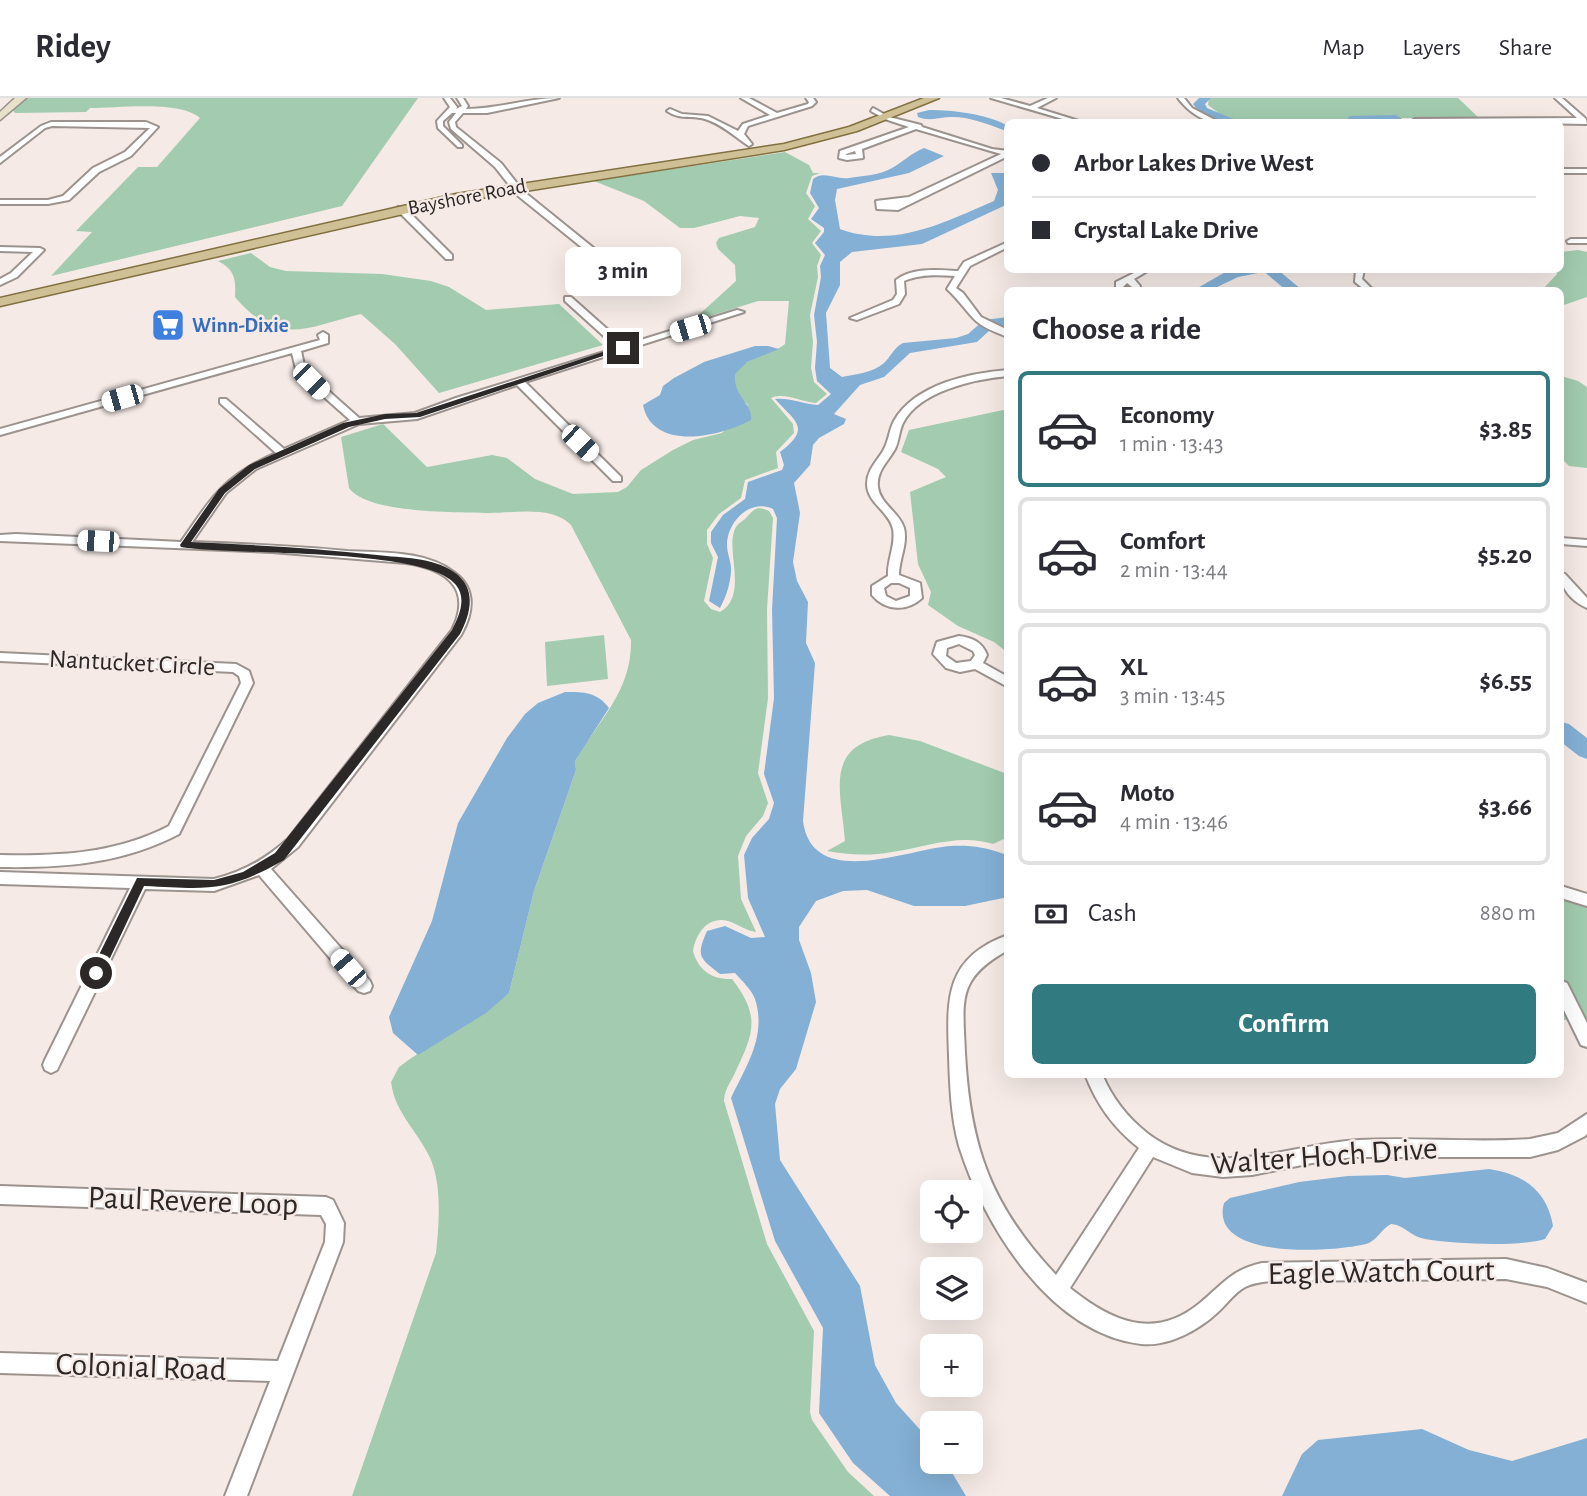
<!DOCTYPE html>
<html lang="en">
<head>
<meta charset="utf-8">
<style>
	:root { --surface:#fff; --page:#f7f7f7; --text:#2b2b33; --muted:#7c7c81; --line:#e1e1e2; --accent:#317a80 }
	body { margin:0; font-family:"Alegreya Sans",sans-serif; background:var(--page); color:var(--text); height:100vh; display:flex; flex-direction:column; font-size:26px; white-space:nowrap }
	* { box-sizing:border-box; margin:0 }
	p { font-size:23px; color:var(--muted) }
	.icon { flex:none; width:38px; height:38px; fill:none; stroke:currentColor; stroke-width:2; stroke-linecap:round; stroke-linejoin:round }
	.map { position:relative; flex:1; overflow:hidden }
	.details { position:absolute; left:1004px; top:189px; width:560px; height:791px; display:flex; flex-direction:column; background:var(--surface); border-radius:10px; box-shadow:0 7px 28px #0002 }
	.details>* { flex:none }
	.guide { position:absolute; left:1004px; top:21px; width:560px; height:154px; border-radius:10px; box-shadow:0 7px 28px #0002; display:grid; align-content:center; height:154px; padding:0 28px; background:var(--surface) }
	.fabs { position:absolute; left:920px; top:1082px; display:grid; gap:14px }
	.fabs a { display:grid; place-items:center; width:63px; height:63px; border-radius:10px; background:var(--surface); box-shadow:0 7px 28px #0002; font-size:35px }
	.end { position:absolute; width:32px; height:32px; margin:-16px; border:9px solid #2c2827; background:#fff; box-shadow:0 0 0 4px #fff }
	.from { border-radius:50% }
	.bubble { position:absolute; height:49px; border-radius:10px; background:var(--surface); box-shadow:0 7px 28px #0002; font-size:23px; font-weight:700; line-height:49px; text-align:center }
	.car { position:absolute; width:21px; height:42px; margin:-21px -10px; border-radius:9px; box-shadow:0 0 5px 2px #0007; background:linear-gradient(#fff 24%,#345 0 40%,#fff 0 76%,#345 0 86%,#fff 0) }
	.guide b { display:flex; align-items:center; gap:24px; height:66px; font-size:26px }
	.guide b+b { border-top:2px solid var(--line) }
	.guide i { width:18px; height:18px; background:var(--text) }
	ul { padding:0; list-style:none }
	li { display:flex; align-items:center; gap:21px; height:116px; margin:0 14px 10px; padding:0 14px; border:4px solid var(--line); border-radius:10px }
	li div { flex:1 }
	li b { display:block; font-size:26px }
	li em { font-style:normal; font-weight:700 }
	li.active { border-color:var(--accent) }
	li>.icon { width:63px; height:63px; stroke-width:1.5 }
	h2 { padding:0 28px; font-size:32px; line-height:84px }
	.pay { display:flex; align-items:center; gap:18px; height:77px; padding:0 28px; font-size:26px }
	.pay p { margin-inline-start:auto }
	.cta { display:flex; gap:14px; margin-top:auto; padding:14px 28px }
	.cta a { flex:1; height:80px; border-radius:10px; background:var(--accent); color:#fff; font-size:28px; font-weight:700; line-height:80px; text-align:center }
	header { display:flex; align-items:center; gap:42px; box-sizing:border-box; height:98px; padding:0 35px; background:var(--surface); border-bottom:2px solid var(--line) }
	header strong { font-size:33px }
	nav { display:flex; gap:38px; margin-inline-start:auto; font-size:24px }
	.map>svg:first-child { display:block }
	.green { fill:#a2cbaf }
	.water { fill:#84b0d5 }
	.lines { fill:none; stroke-linecap:round; stroke-linejoin:round }
	.river { fill:#84b0d5; fill-rule:evenodd }
	.street-casing { stroke:#9c938f; stroke-width:4 }
	.secondary-casing { stroke:#9c938f; stroke-width:3 }
	.primary-casing { stroke:#817040; stroke-width:3 }
	.street { fill:#fff; fill-rule:evenodd }
	.secondary { fill:#e7e0ca; fill-rule:evenodd }
	.primary { fill:#cfc095; fill-rule:evenodd }
	.route { fill:#2c2827 }
	.labels { text-anchor:middle; dominant-baseline:central; stroke-width:5; stroke-linejoin:round; paint-order:stroke }
	.far-street-label { font-size:21px; fill:#2c2827; stroke:#f5eae6 }
	.far-shop-label { font-size:21px; font-weight:bold; fill:#366cbe; stroke:#f5eae6; text-anchor:start }
	.street-label { font-size:26px; fill:#2c2827; stroke:#f5eae6 }
	.near-street-label { font-size:32px; fill:#2c2827; stroke:#f5eae6 }
</style>
</head>
<body>
<header>
<strong>Ridey</strong>
<nav><a>Map</a><a>Layers</a><a>Share</a></nav>
</header>
<div class="map">
<svg width="1587" height="1398" viewBox="0 0 1587 1398">
	<rect width="100%" height="100%" fill="#f5eae6"/>
	<g class="green">
		<path d="M 24,0 L 418,0 L 342,108 L 51,178 L 92,134 L 76,133 L 138,69 L 157,69 L 200,20 C 180,2 117,10 90,10 L 86,14 L 15,15 L 12,11 Z"/>
		<path d="M 1209,0 L 1458,0 L 1479,20 L 1363,20 L 1357,21 L 1359,24 L 1241,24 L 1224,19 L 1208,7 Z"/>
		<path d="M 785,54 L 809,67 L 813,75 L 820,75 L 812,78 L 806,95 L 815,108 L 808,121 L 821,133 L 812,145 L 821,157 L 817,168 L 818,179 L 810,217 L 813,244 L 811,270 L 814,284 L 827,296 L 816,305 C 801,304 785,294 771,300 L 793,326 L 794,335 L 776,354 L 778,370 L 745,382 L 741,400 L 719,416 L 707,432 L 707,446 L 713,460 L 704,503 L 711,511 L 720,514 C 749,497 725,453 735,431 C 737,426 743,423 746,420 C 754,411 757,407 769,413 L 773,420 L 767,511 L 768,600 L 758,675 L 768,705 L 763,718 L 746,738 L 738,758 L 741,801 L 756,834 C 746,833 738,826 728,823 C 708,818 696,835 693,853 C 698,872 712,882 732,881 C 762,920 753,936 734,977 C 730,985 724,993 724,1003 L 767,1146 L 814,1233 L 810,1314 L 812,1322 L 848,1374 L 874,1398 L 352,1398 L 436,1155 C 439,1128 442,1088 431,1062 C 419,1034 395,1016 391,984 L 399,969 L 410,961 L 509,895 L 534,793 L 576,672 L 575,663 C 599,622 632,593 631,542 L 571,427 C 552,407 514,415 489,415 C 457,414 368,416 349,390 L 341,339 L 383,326 L 427,369 L 492,357 L 507,360 L 535,381 L 573,396 L 618,394 L 627,389 L 641,372 L 673,352 L 693,342 L 722,335 L 748,307 C 740,300 736,295 734,284 C 731,260 771,259 785,246 L 789,203 L 758,203 L 691,224 L 736,183 L 735,167 L 718,151 L 716,145 L 719,140 L 755,129 L 759,120 L 740,118 L 694,130 L 680,130 L 644,103 L 594,83 Z"/>
		<path d="M 1578,152 L 1587,154 L 1587,199 L 1561,208 L 1561,192 L 1535,192 L 1545,189 L 1557,176 L 1557,172 L 1561,172 L 1561,154 Z"/>
		<path d="M 251,155 L 270,169 L 286,173 L 382,176 L 431,183 L 449,189 L 486,212 L 559,206 L 603,247 L 439,295 L 395,246 L 361,216 C 307,229 278,250 235,199 C 236,181 235,172 218,163 Z"/>
		<path d="M 1561,278 L 1578,283 L 1587,289 L 1587,370 L 1569,368 L 1561,360 Z"/>
		<path d="M 1008,311 L 1008,555 L 994,544 L 958,528 L 928,507 L 931,494 L 918,466 L 910,394 L 946,379 L 938,371 L 901,354 L 909,332 Z"/>
		<path d="M 604,537 L 608,581 L 547,588 L 545,544 Z"/>
		<path d="M 889,637 L 920,643 L 1007,676 L 1008,739 L 993,746 C 960,735 925,749 892,754 C 869,758 849,757 827,753 L 845,743 C 841,692 823,648 889,637 Z"/>
		<path d="M 1561,791 L 1587,799 L 1587,922 L 1561,922 Z"/>
	</g>
	<g class="water">
		<path d="M 929,12 C 954,12 987,16 1008,28 L 1008,34 C 991,27 971,19 952,19 C 940,19 930,24 918,19 L 917,15 Z"/>
		<path d="M 924,50 L 944,58 L 909,75 L 837,91 L 835,102 L 840,131 C 894,151 945,124 994,103 L 998,92 L 991,75 L 1004,75 L 1008,81 L 1008,106 L 922,146 L 852,154 L 840,164 L 840,187 L 826,215 L 830,270 L 842,279 C 855,276 873,275 884,265 C 891,259 893,250 903,245 L 956,240 L 968,236 L 984,222 L 1008,219 L 1008,229 L 990,232 L 977,244 L 910,255 L 884,279 L 860,287 L 834,316 L 846,321 L 844,326 L 819,340 L 813,347 L 810,367 L 794,385 L 800,415 L 793,464 L 797,483 L 808,504 L 806,545 L 815,565 L 803,723 C 812,793 908,751 950,748 C 970,747 985,749 1004,756 L 1008,764 L 1008,799 L 965,808 L 914,808 L 867,792 L 843,793 L 816,803 L 799,829 L 799,842 L 811,875 L 816,904 L 796,971 L 780,991 L 775,1006 L 780,1062 L 860,1188 L 875,1267 L 896,1305 L 933,1346 L 933,1363 L 945,1363 L 966,1398 L 890,1398 L 853,1365 L 819,1315 L 823,1230 L 775,1143 L 731,1000 C 746,968 767,938 755,901 C 752,892 742,883 735,875 L 720,876 C 699,860 696,858 707,833 L 725,828 L 751,840 L 765,839 L 748,800 L 744,757 L 752,740 L 769,721 L 774,705 L 764,676 L 774,600 L 772,512 L 777,420 L 773,411 C 750,400 727,424 727,447 C 727,456 732,465 731,474 C 730,487 726,499 720,510 L 709,503 L 718,459 L 711,445 L 711,434 L 723,417 L 745,401 L 748,384 L 782,372 L 784,367 L 780,354 C 811,330 797,325 775,301 C 787,299 804,306 818,307 L 831,296 L 817,283 L 815,270 L 817,244 L 814,217 L 821,179 L 820,168 L 825,157 L 815,145 L 824,134 L 824,130 L 811,121 L 819,110 L 810,95 L 813,81 C 824,72 836,82 849,80 C 862,78 881,77 892,70 C 904,63 910,56 924,50 Z"/>
		<path d="M 755,248 L 768,248 L 779,251 L 747,264 L 735,276 C 733,299 753,305 751,322 C 722,338 653,355 643,307 L 660,297 L 663,288 L 674,280 L 704,264 Z"/>
		<path d="M 565,594 C 584,594 597,594 609,610 L 575,663 L 576,672 L 534,793 L 509,895 L 486,915 L 418,957 L 393,935 L 389,919 L 432,823 L 458,725 L 507,640 L 525,616 L 538,605 Z"/>
		<path d="M 1489,1071 C 1523,1076 1547,1092 1553,1128 L 1545,1141 C 1518,1149 1454,1146 1425,1141 C 1411,1139 1405,1127 1391,1126 C 1381,1131 1377,1143 1366,1146 C 1334,1154 1208,1163 1224,1105 L 1230,1100 L 1299,1084 L 1348,1078 L 1387,1077 L 1405,1080 Z"/>
		<path d="M 1422,1331 L 1469,1352 L 1512,1363 L 1587,1340 L 1587,1398 L 1282,1398 L 1302,1356 L 1318,1342 Z"/>
	</g>
	<g class="lines">
		<g class="river">
			<path d="M 1199,0 L 1211,0 L 1205,6 L 1207,10 L 1241,24 C 1224,25 1203,21 1193,6 Z"/>
			<path d="M 1396,17 L 1402,21 L 1400,23 L 1344,24 L 1350,18 Z"/>
			<path d="M 1229,172 L 1260,172 L 1258,175 L 1238,179 L 1211,192 L 1194,192 Z"/>
			<path d="M 1262,172 L 1278,172 L 1302,192 L 1286,192 Z"/>
			<path d="M 1561,624 L 1569,626 L 1587,640 L 1587,661 L 1579,658 L 1561,644 Z"/>
		</g>
		<defs>
			<g id="street">
				<path d="M 444,0 L 450,0 L 457,9 L 456,11 L 462,8 L 457,0 L 463,0 L 468,8 L 466,11 C 498,11 528,0 559,0 L 487,15 L 463,15 L 455,24 L 456,29 L 501,65 L 523,93 L 622,173 L 622,177 L 616,177 L 517,97 L 495,69 L 451,31 L 449,24 L 456,15 L 452,15 L 443,23 L 443,28 L 462,47 L 462,49 L 458,49 L 438,30 L 437,23 L 450,9 Z"/>
				<path d="M 741,0 L 749,0 L 777,15 L 808,6 L 809,4 L 806,0 L 813,0 L 816,4 L 812,8 L 748,28 L 744,36 L 752,46 L 749,48 C 735,39 722,26 705,21 C 691,17 680,22 667,13 L 670,11 L 682,16 L 708,18 L 738,33 L 743,26 L 770,17 Z"/>
				<path d="M 991,0 L 1001,0 L 1030,8 L 1048,0 L 1056,0 L 1037,10 L 1082,24 L 1073,24 Z"/>
				<path d="M 1178,0 L 1184,0 L 1192,10 L 1219,24 C 1203,25 1187,12 1178,0 Z"/>
				<path d="M 1555,0 L 1562,0 L 1586,21 L 1587,26 L 1412,23 L 1415,21 L 1577,20 Z"/>
				<path d="M 873,10 L 889,19 L 921,27 L 922,29 L 992,51 L 1008,53 L 1008,58 L 898,112 L 877,111 L 876,103 L 909,99 L 1001,56 L 916,31 L 862,51 L 863,60 L 847,62 L 839,60 L 840,53 L 909,29 L 885,21 L 871,13 ZM 855,53 L 856,56 L 846,57 L 846,56 Z"/>
				<path d="M 51,24 L 146,24 L 158,29 L 131,58 L 99,74 L 69,102 L 48,106 L 0,106 L 0,102 L 48,102 L 63,98 L 93,70 L 125,54 L 150,30 L 52,28 L 45,30 L 0,65 L 0,59 L 41,28 Z"/>
				<rect x="1561" y="71" width="26" height="4"/>
				<path d="M 398,109 L 404,109 L 452,157 L 452,161 L 446,161 L 398,113 Z"/>
				<path d="M 1571,141 L 1587,141 L 1587,145 L 1568,145 L 1567,143 Z"/>
				<path d="M 1008,144 L 1008,149 L 970,168 L 956,190 L 963,195 L 981,219 L 1008,232 L 1008,239 C 997,235 981,229 973,220 C 964,210 957,200 947,191 L 955,178 C 938,177 920,176 904,183 L 905,196 L 899,206 L 857,222 L 850,220 L 893,202 L 897,196 L 896,182 C 913,169 938,172 958,173 L 964,164 Z"/>
				<path d="M 0,149 L 40,150 L 44,152 L 17,179 L 0,187 L 0,181 L 11,175 L 33,154 L 0,153 Z"/>
				<path d="M 1140,172 L 1149,172 L 1134,181 L 1140,188 L 1139,192 L 1116,192 L 1116,184 ZM 1127,185 L 1132,189 L 1123,189 Z"/>
				<path d="M 1356,172 L 1364,172 L 1362,181 L 1373,192 L 1365,192 L 1355,184 Z"/>
				<path d="M 565,199 L 571,199 L 625,247 L 737,212 L 744,214 L 525,284 L 621,379 L 621,383 L 613,383 L 517,287 L 417,321 L 359,326 L 256,371 L 226,395 L 192,444 C 243,446 295,448 347,453 C 381,455 426,452 455,475 C 477,491 473,516 461,537 L 298,749 L 271,771 L 370,883 L 372,888 L 370,893 L 364,895 L 358,893 L 259,777 L 214,793 L 145,791 L 57,972 L 51,975 L 45,972 L 43,967 L 45,962 L 130,790 L 0,786 L 0,774 L 214,781 C 243,774 266,761 288,741 L 452,532 C 473,490 446,471 406,465 L 272,454 L 0,443 L 0,437 L 16,436 L 181,444 C 212,399 224,378 276,355 L 220,305 L 220,301 L 226,301 L 284,351 L 350,322 L 297,275 L 292,255 L 0,337 L 0,331 L 320,242 L 318,237 L 323,234 L 328,237 L 328,245 L 301,253 L 305,272 L 359,320 L 415,315 L 456,300 L 617,250 L 565,203 Z"/>
				<path d="M 1008,272 L 1008,278 C 975,281 919,293 903,325 C 899,333 899,343 895,351 C 888,364 876,373 878,389 C 880,406 899,414 904,430 C 908,446 899,461 899,477 L 920,485 L 922,500 C 907,514 885,513 872,497 L 872,488 L 888,478 C 887,462 896,447 893,431 C 889,413 867,405 867,386 C 867,372 877,363 883,353 C 889,343 889,332 894,323 C 915,286 970,275 1008,272 ZM 891,485 L 899,485 L 910,490 L 910,498 L 896,503 L 886,498 L 884,490 Z"/>
				<path d="M 1561,440 L 1587,442 L 1587,448 L 1561,446 Z"/>
				<path d="M 1561,475 L 1565,476 L 1587,500 L 1587,510 C 1572,503 1561,492 1561,475 Z"/>
				<path d="M 959,538 C 973,540 982,544 987,557 L 983,565 L 1008,579 L 1008,589 L 975,571 L 960,574 L 946,570 L 933,556 L 937,544 ZM 959,546 L 973,553 L 975,557 L 971,563 L 956,565 L 946,558 L 947,550 Z"/>
				<path d="M 0,555 L 236,566 L 249,573 L 253,585 L 179,736 C 122,766 63,770 0,769 L 0,757 C 59,758 115,756 169,728 L 241,585 L 239,578 L 233,574 L 0,563 Z"/>
				<path d="M 1561,788 L 1587,796 L 1587,808 L 1561,800 Z"/>
				<path d="M 1008,837 L 1008,852 C 956,881 963,902 965,955 C 970,1049 991,1108 1056,1177 L 1139,1050 C 1113,1029 1097,1007 1085,976 L 1102,976 C 1112,1000 1127,1019 1147,1035 C 1212,1085 1287,1046 1359,1042 C 1416,1039 1473,1045 1530,1041 L 1558,1035 L 1587,1016 L 1587,1036 L 1585,1038 L 1558,1052 L 1530,1059 L 1353,1059 L 1312,1065 L 1252,1077 L 1223,1079 L 1192,1075 L 1153,1059 L 1070,1190 C 1111,1223 1154,1243 1200,1205 C 1223,1186 1231,1172 1262,1165 L 1506,1161 L 1547,1170 L 1587,1185 L 1587,1205 L 1547,1189 L 1506,1181 L 1271,1183 C 1262,1184 1253,1185 1245,1189 C 1234,1195 1227,1206 1218,1214 C 1199,1232 1168,1249 1141,1246 C 1050,1235 984,1128 959,1048 C 951,1019 950,988 949,958 C 947,902 944,860 1008,837 Z"/>
				<path d="M 1561,883 L 1567,885 L 1587,925 L 1587,949 L 1581,947 L 1561,906 Z"/>
				<path d="M 0,1088 L 326,1099 L 333,1102 L 344,1125 L 343,1144 L 247,1398 L 225,1398 L 270,1283 L 0,1275 L 0,1255 L 278,1263 L 325,1144 L 326,1126 L 321,1117 L 0,1106 Z"/>
			</g>
			<path id="secondary" d="M 15,0 L 26,0 L 0,22 L 0,14 Z"/>
			<path id="primary" d="M 924,0 L 939,0 L 857,33 L 784,52 L 456,104 L 0,208 L 0,200 L 456,96 L 784,46 L 849,29 Z"/>
		</defs>
		<use href="#street" class="street-casing"/>
		<use href="#secondary" class="secondary-casing"/>
		<use href="#primary" class="primary-casing"/>
		<use href="#street" class="street"/>
		<use href="#secondary" class="secondary"/>
		<use href="#primary" class="primary"/>
	</g>
	<path class="route" d="M 621,248 L 627,250 L 420,319 L 385,321 L 349,329 L 255,371 L 225,395 L 191,444 C 253,447 315,450 377,457 C 402,460 432,459 454,474 C 477,490 471,515 460,536 L 284,762 C 226,795 208,791 144,788 L 101,879 L 92,879 L 90,875 L 137,780 L 214,782 L 243,774 L 275,755 L 452,532 C 459,518 467,501 456,487 C 426,449 234,458 181,449 L 180,447 L 219,391 L 249,367 L 343,325 L 385,316 L 416,315 Z"/>
	<defs>
		<symbol id="supermarket-square" viewBox="-11 -11 22 22"><rect x="-9" y="-9" width="18" height="18" rx="4" fill="#3f7fe0" stroke="#f5eae6"/><path d="M-6-5.5h2.5l.6 2H6L4.5 2H-2.5L-4.4-4H-6ZM-1.5 3.2a1.3 1.3 0 1 0 .1 0ZM3 3.2a1.3 1.3 0 1 0 .1 0Z" fill="#fff"/></symbol>
	</defs>
	<g fill-rule="evenodd">
		<use href="#supermarket-square" x="149" y="208" width="38" height="38"/>
	</g>
	<g class="labels">
		<g class="far-street-label">
			<text transform="translate(467 99) rotate(-11)">Bayshore Road</text>
		</g>
		<g class="far-shop-label">
			<text x="192" y="227">Winn-Dixie</text>
		</g>
		<g class="street-label">
			<text transform="translate(132 565) rotate(3)">Nantucket Circle</text>
		</g>
		<g class="near-street-label">
			<text transform="translate(1324 1058) rotate(-4)">Walter Hoch Drive</text>
			<text transform="translate(193 1103) rotate(2)">Paul Revere Loop</text>
			<text transform="translate(1381 1174) rotate(-1)">Eagle Watch Court</text>
			<text transform="translate(141 1269) rotate(2)">Colonial Road</text>
		</g>
	</g>
</svg>
<div class="fabs">
<a><svg class="icon" aria-label="locate" viewBox="0 0 24 24"><circle cx="12" cy="12" r="6"/><path d="M12 2v4M12 18v4M2 12h4M18 12h4"/></svg></a>
<a><svg class="icon" aria-label="layers" viewBox="0 0 24 24"><path d="M12 4l9 5-9 5-9-5zM3 14l9 5 9-5"/></svg></a>
<a>+</a>
<a>−</a>
</div>
<i class="end from" style="left:96px;top:875px"></i>
<i class="end" style="left:623px;top:250px"></i>
<div class="bubble" style="left:565px;top:149px;width:116px">3 min</div>
<i class="car" style="left:690px;top:230px;rotate:253deg"></i>
<i class="car" style="left:311px;top:283px;rotate:135deg"></i>
<i class="car" style="left:122px;top:300px;rotate:254deg"></i>
<i class="car" style="left:580px;top:345px;rotate:134deg"></i>
<i class="car" style="left:98px;top:443px;rotate:273deg"></i>
<i class="car" style="left:348px;top:870px;rotate:319deg"></i>
<div class="guide">
<b><i class="from"></i>Arbor Lakes Drive West</b>
<b><i></i>Crystal Lake Drive</b>
</div>
<section class="details">
<h2>Choose a ride</h2>
<ul>
<li class="active"><svg class="icon" aria-label="car" viewBox="0 0 24 24"><path d="M5 17H2v-5l4-1 3-4h7l3 4 3 1v5h-3M9 17h6M6 11h13"/><circle cx="7" cy="17" r="2"/><circle cx="17" cy="17" r="2"/></svg><div><b>Economy</b><p>1 min · 13:43</p></div><em>$3.85</em></li>
<li><svg class="icon" aria-label="car" viewBox="0 0 24 24"><path d="M5 17H2v-5l4-1 3-4h7l3 4 3 1v5h-3M9 17h6M6 11h13"/><circle cx="7" cy="17" r="2"/><circle cx="17" cy="17" r="2"/></svg><div><b>Comfort</b><p>2 min · 13:44</p></div><em>$5.20</em></li>
<li><svg class="icon" aria-label="car" viewBox="0 0 24 24"><path d="M5 17H2v-5l4-1 3-4h7l3 4 3 1v5h-3M9 17h6M6 11h13"/><circle cx="7" cy="17" r="2"/><circle cx="17" cy="17" r="2"/></svg><div><b>XL</b><p>3 min · 13:45</p></div><em>$6.55</em></li>
<li><svg class="icon" aria-label="car" viewBox="0 0 24 24"><path d="M5 17H2v-5l4-1 3-4h7l3 4 3 1v5h-3M9 17h6M6 11h13"/><circle cx="7" cy="17" r="2"/><circle cx="17" cy="17" r="2"/></svg><div><b>Moto</b><p>4 min · 13:46</p></div><em>$3.66</em></li>
</ul>
<div class="pay"><svg class="icon" aria-label="cash" viewBox="0 0 24 24"><path d="M3 7h18v10H3z"/><circle cx="12" cy="12" r="2"/></svg>Cash<p>880 m</p></div>
<div class="cta"><a>Confirm</a></div>
</section>
</div>
</body>
</html>
